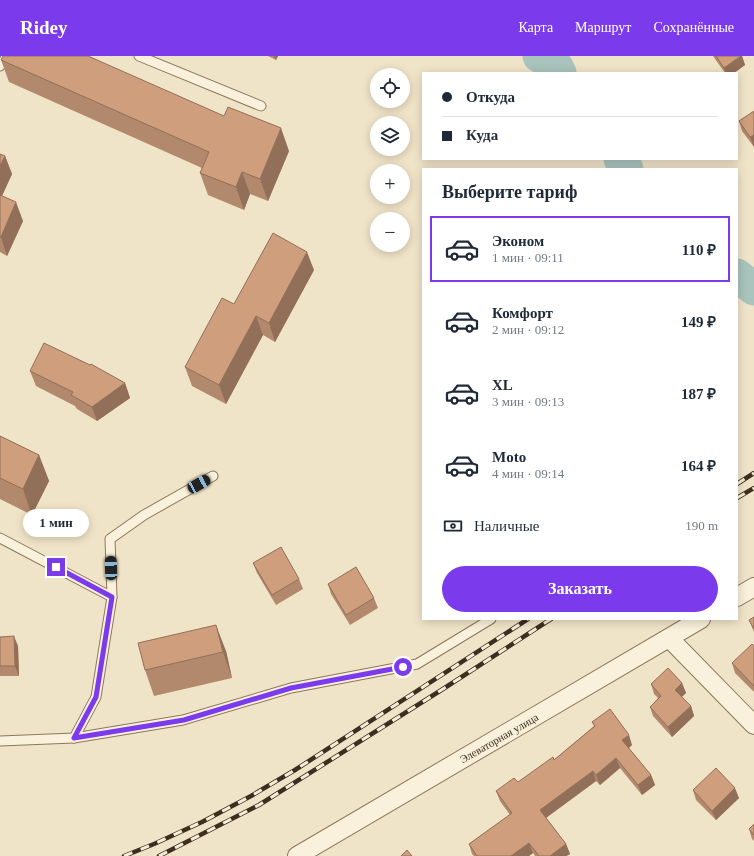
<!DOCTYPE html>
<html lang="ru">
<head>
<meta charset="utf-8">
<style>
	:root { --surface:#fff; --page:#f6f6f7; --text:#1f2937; --muted:#747a83; --line:#e0e1e3; --accent:#7c3aed }
	body { margin:0; font-family:Georgia,serif; background:var(--page); color:var(--text); height:100vh; display:flex; flex-direction:column; font-size:15px; white-space:nowrap }
	* { box-sizing:border-box; margin:0 }
	p { font-size:13px; color:var(--muted) }
	.icon { flex:none; width:22px; height:22px; fill:none; stroke:currentColor; stroke-width:2; stroke-linecap:round; stroke-linejoin:round }
	.map { position:relative; flex:1; overflow:hidden }
	.details { position:absolute; left:422px; top:112px; width:316px; height:452px; display:flex; flex-direction:column; background:var(--surface); border-radius:0px; box-shadow:0 2px 10px #0003 }
	.details>* { flex:none }
	.banner { position:absolute; left:422px; top:16px; width:316px; height:88px; border-radius:0px; box-shadow:0 2px 10px #0003; display:grid; align-content:center; height:88px; padding:0 20px; background:var(--surface) }
	.controls { position:absolute; left:370px; top:12px; display:grid; gap:8px }
	.controls a { display:grid; place-items:center; width:40px; height:40px; border-radius:50%; background:var(--surface); box-shadow:0 2px 10px #0003; font-size:20px }
	.end { position:absolute; width:18px; height:18px; margin:-9px; border:5px solid #7c3aed; background:#fff; box-shadow:0 0 0 2px #fff }
	.from { border-radius:50% }
	.bubble { position:absolute; height:28px; border-radius:14px; background:var(--surface); box-shadow:0 2px 10px #0003; font-size:13px; font-weight:700; line-height:28px; text-align:center }
	.car { position:absolute; width:12px; height:24px; margin:-12px -6px; border-radius:5px; box-shadow:0 0 3px 1px #0007; background:linear-gradient(#222 24%,#8ab4d8 0 40%,#222 0 76%,#8ab4d8 0 86%,#222 0) }
	.banner b { display:flex; align-items:center; gap:14px; height:38px; font-size:15px }
	.banner b+b { border-top:1px solid var(--line) }
	.banner i { width:10px; height:10px; background:var(--text) }
	ul { padding:0; list-style:none }
	li { display:flex; align-items:center; gap:12px; height:66px; margin:0 8px 6px; padding:0 12px; border:2px solid transparent; border-radius:0px }
	li div { flex:1 }
	li b { display:block; font-size:15px }
	li em { font-style:normal; font-weight:700 }
	li.active { border-color:var(--accent) }
	li>.icon { width:36px; height:36px; stroke-width:1.5 }
	h2 { padding:0 20px; font-size:18px; line-height:48px }
	.pay { display:flex; align-items:center; gap:10px; height:44px; padding:0 20px; font-size:15px }
	.pay p { margin-inline-start:auto }
	.cta { display:flex; gap:8px; margin-top:auto; padding:8px 20px }
	.cta a { flex:1; height:46px; border-radius:24px; background:var(--accent); color:#fff; font-size:16px; font-weight:700; line-height:46px; text-align:center }
	header { display:flex; align-items:center; gap:24px; box-sizing:border-box; height:56px; padding:0 20px; background:var(--accent); color:#fff }
	header strong { font-size:19px }
	nav { display:flex; gap:22px; margin-inline-start:auto; font-size:14px }
	.map>svg:first-child { display:block }
	.lines { fill:none; stroke-linecap:round; stroke-linejoin:round }
	.river { stroke:#a9c4bc; stroke-width:33 }
	.lane-casing { stroke:#8d765c; stroke-width:11 }
	.street-casing { stroke:#8d765c; stroke-width:20 }
	.lane { stroke:#faf1dc; stroke-width:9 }
	.street { stroke:#faf1dc; stroke-width:18 }
	.rail-casing { stroke:#3d2e20; stroke-width:4.5 }
	.rail { stroke:#f7eed8; stroke-width:3; stroke-dasharray:9; stroke-linecap:butt }
	.wall { fill:#b2896c }
	.shaded-wall { fill:#916f58 }
	.building { fill:#cf9f7d; stroke:#916f58 }
	.route { stroke:#7c3aed; stroke-width:5 }
	.labels { text-anchor:middle; dominant-baseline:central; stroke-width:3.5; stroke-linejoin:round; paint-order:stroke }
	.street-label { font-size:11px; fill:#3d2e20; stroke:#f7eed8 }
</style>
</head>
<body>
<header>
<strong>Ridey</strong>
<nav><a>Карта</a><a>Маршрут</a><a>Сохранённые</a></nav>
</header>
<div class="map">
<svg width="754" height="800" viewBox="0 0 754 800">
	<rect width="100%" height="100%" fill="#f0e4c8"/>
	<g class="lines">
		<g class="river">
			<path d="M 539,0 L 557,11 L 560,17"/>
			<path d="M 620,103 L 627,113"/>
			<path d="M 737,219 L 754,233"/>
		</g>
		<defs>
			<g id="lane">
				<path d="M 139,0 L 261,50"/>
				<path d="M 0,10 L 7,0"/>
				<path d="M 0,482 L 112,541 L 96,641 L 74,682 L 0,685"/>
				<path d="M 112,541 L 110,483 L 144,459 L 213,420"/>
				<path d="M 74,682 L 183,664 L 291,632 L 417,608 L 491,563"/>
			</g>
			<g id="street">
				<path d="M 737,541 L 754,531"/>
				<path d="M 669,582 L 754,669"/>
				<path d="M 297,800 L 701,563"/>
			</g>
		</defs>
		<use href="#lane" class="lane-casing"/>
		<use href="#street" class="street-casing"/>
		<use href="#lane" class="lane"/>
		<use href="#street" class="street"/>
		<defs>
			<g id="rail">
				<path d="M 737,428 L 754,417"/>
				<path d="M 737,442 L 754,432"/>
				<path d="M 124,800 L 154,788 L 202,766 L 251,740 L 295,714 L 528,563"/>
				<path d="M 159,800 L 259,749 L 443,633 L 551,563"/>
			</g>
		</defs>
		<use href="#rail" class="rail-casing"/>
		<use href="#rail" class="rail"/>
	</g>
	<g class="wall">
		<path d="M 268,0 L 278,0 L 276,4 Z"/>
		<path d="M 713,0 L 742,0 L 745,9 L 734,17 L 725,17 Z"/>
		<path d="M 1,4 L 289,95 L 268,145 L 250,138 L 244,154 L 208,139 L 200,117 L 202,112 L 9,26 Z"/>
		<path d="M 754,55 L 754,91 L 742,75 L 739,65 Z"/>
		<path d="M 0,98 L 5,100 L 12,118 L 2,140 L 23,165 L 7,200 L 0,196 Z"/>
		<path d="M 314,214 L 275,286 L 263,279 L 226,348 L 192,330 L 185,311 L 234,248 Z"/>
		<path d="M 30,315 L 125,327 L 130,342 L 97,365 L 77,353 L 75,350 L 36,330 Z"/>
		<path d="M 0,380 L 39,399 L 49,425 L 32,459 L 0,443 Z"/>
		<path d="M 253,507 L 299,523 L 303,533 L 276,549 L 257,517 Z"/>
		<path d="M 328,528 L 374,542 L 378,552 L 350,569 L 331,538 Z"/>
		<path d="M 754,561 L 754,576 L 749,564 Z"/>
		<path d="M 0,581 L 18,590 L 19,620 L 0,620 Z"/>
		<path d="M 754,590 L 754,636 L 735,617 L 732,607 Z"/>
		<path d="M 226,595 L 232,622 L 154,640 L 145,614 Z"/>
		<path d="M 682,627 L 686,637 L 682,641 L 691,650 L 694,660 L 672,681 L 653,660 L 650,651 L 658,642 L 654,638 L 651,628 Z"/>
		<path d="M 592,666 L 632,689 L 629,692 L 651,719 L 655,729 L 642,739 L 620,712 L 600,729 L 596,725 L 546,762 L 566,788 L 570,798 L 566,800 L 535,800 L 533,797 L 529,800 L 474,800 L 472,798 L 469,788 L 510,759 L 500,745 L 496,735 L 518,726 L 554,704 L 594,670 Z"/>
		<path d="M 693,734 L 739,742 L 716,764 L 696,744 Z"/>
		<path d="M 754,768 L 754,785 L 752,783 L 749,773 Z"/>
	</g>
	<g class="shaded-wall">
		<path d="M 274,0 L 278,0 L 276,4 Z"/>
		<path d="M 741,0 L 742,0 L 745,9 L 734,17 L 726,17 L 724,12 Z"/>
		<path d="M 281,72 L 289,95 L 268,145 L 260,123 Z"/>
		<path d="M 754,79 L 754,91 L 750,81 Z"/>
		<path d="M 5,100 L 12,118 L 0,144 L 0,110 Z"/>
		<path d="M 242,116 L 250,138 L 244,154 L 236,131 Z"/>
		<path d="M 16,146 L 23,165 L 7,200 L 1,181 Z"/>
		<path d="M 307,196 L 314,214 L 275,286 L 269,267 Z"/>
		<path d="M 256,260 L 263,279 L 226,348 L 219,329 Z"/>
		<path d="M 125,327 L 130,342 L 97,365 L 92,351 Z"/>
		<path d="M 39,399 L 49,425 L 32,459 L 23,433 Z"/>
		<path d="M 216,569 L 226,595 L 232,622 L 223,596 Z"/>
		<path d="M 14,580 L 18,590 L 19,620 L 15,610 Z"/>
		<path d="M 682,627 L 686,637 L 679,643 L 675,634 Z"/>
		<path d="M 691,650 L 694,660 L 672,681 L 668,671 Z"/>
		<path d="M 629,679 L 632,689 L 626,694 L 622,684 Z"/>
		<path d="M 616,702 L 620,712 L 600,729 L 596,719 Z"/>
		<path d="M 593,715 L 596,725 L 543,764 L 540,754 Z"/>
		<path d="M 651,719 L 655,729 L 642,739 L 638,729 Z"/>
		<path d="M 735,732 L 739,742 L 716,764 L 712,755 Z"/>
		<path d="M 529,787 L 533,797 L 529,800 L 511,800 Z"/>
		<path d="M 566,788 L 570,798 L 566,800 L 550,800 Z"/>
	</g>
	<g class="building">
		<path d="M 3,0 L 88,0 L 224,60 L 228,51 L 281,72 L 260,123 L 242,116 L 236,131 L 200,117 L 209,96 L 1,4 Z"/>
		<path d="M 716,0 L 741,0 L 724,12 Z"/>
		<path d="M 754,55 L 754,79 L 750,81 L 739,65 Z"/>
		<path d="M 0,98 L 5,100 L 0,110 Z"/>
		<path d="M 0,139 L 16,146 L 1,181 L 0,181 Z"/>
		<path d="M 273,177 L 307,196 L 269,267 L 256,260 L 219,329 L 185,311 L 222,242 L 234,248 Z"/>
		<path d="M 44,287 L 90,309 L 91,308 L 125,327 L 92,351 L 71,339 L 73,336 L 30,315 Z"/>
		<path d="M 0,380 L 39,399 L 23,433 L 0,422 Z"/>
		<path d="M 281,491 L 299,523 L 272,539 L 253,507 Z"/>
		<path d="M 356,511 L 374,542 L 346,559 L 328,528 Z"/>
		<path d="M 754,561 L 754,573 L 749,564 Z"/>
		<path d="M 216,569 L 223,596 L 145,614 L 138,587 Z"/>
		<path d="M 14,580 L 15,610 L 0,610 L 0,581 Z"/>
		<path d="M 752,588 L 754,590 L 754,630 L 732,607 Z"/>
		<path d="M 668,612 L 682,627 L 675,634 L 691,650 L 668,671 L 650,651 L 661,640 L 651,628 Z"/>
		<path d="M 610,653 L 629,679 L 622,684 L 651,719 L 638,729 L 616,702 L 596,719 L 593,715 L 540,754 L 566,788 L 550,800 L 539,800 L 529,787 L 511,800 L 477,800 L 469,788 L 512,757 L 496,735 L 514,722 L 518,726 L 553,701 L 554,704 L 595,670 L 592,666 Z"/>
		<path d="M 716,712 L 735,732 L 712,755 L 693,734 Z"/>
		<path d="M 754,768 L 754,779 L 749,773 Z"/>
		<path d="M 407,794 L 412,800 L 401,800 Z"/>
	</g>
	<g class="lines">
		<path class="route" d="M 56,511 L 112,541 L 96,641 L 74,682 L 184,664 L 291,632 L 403,611"/>
	</g>
	<g class="labels">
		<g class="street-label">
			<text transform="translate(499 682) rotate(-30)">Элеваторная улица</text>
		</g>
	</g>
</svg>
<div class="controls">
<a><svg class="icon" aria-label="locate" viewBox="0 0 24 24"><circle cx="12" cy="12" r="6"/><path d="M12 2v4M12 18v4M2 12h4M18 12h4"/></svg></a>
<a><svg class="icon" aria-label="layers" viewBox="0 0 24 24"><path d="M12 4l9 5-9 5-9-5zM3 14l9 5 9-5"/></svg></a>
<a>+</a>
<a>−</a>
</div>
<i class="end from" style="left:403px;top:611px"></i>
<i class="end" style="left:56px;top:511px"></i>
<div class="bubble" style="left:23px;top:453px;width:66px">1 мин</div>
<i class="car" style="left:199px;top:428px;rotate:61deg"></i>
<i class="car" style="left:111px;top:512px;rotate:358deg"></i>
<div class="banner">
<b><i class="from"></i>Откуда</b>
<b><i></i>Куда</b>
</div>
<section class="details">
<h2>Выберите тариф</h2>
<ul>
<li class="active"><svg class="icon" aria-label="car" viewBox="0 0 24 24"><path d="M5 17H2v-5l4-1 3-4h7l3 4 3 1v5h-3M9 17h6M6 11h13"/><circle cx="7" cy="17" r="2"/><circle cx="17" cy="17" r="2"/></svg><div><b>Эконом</b><p>1 мин · 09:11</p></div><em>110 ₽</em></li>
<li><svg class="icon" aria-label="car" viewBox="0 0 24 24"><path d="M5 17H2v-5l4-1 3-4h7l3 4 3 1v5h-3M9 17h6M6 11h13"/><circle cx="7" cy="17" r="2"/><circle cx="17" cy="17" r="2"/></svg><div><b>Комфорт</b><p>2 мин · 09:12</p></div><em>149 ₽</em></li>
<li><svg class="icon" aria-label="car" viewBox="0 0 24 24"><path d="M5 17H2v-5l4-1 3-4h7l3 4 3 1v5h-3M9 17h6M6 11h13"/><circle cx="7" cy="17" r="2"/><circle cx="17" cy="17" r="2"/></svg><div><b>XL</b><p>3 мин · 09:13</p></div><em>187 ₽</em></li>
<li><svg class="icon" aria-label="car" viewBox="0 0 24 24"><path d="M5 17H2v-5l4-1 3-4h7l3 4 3 1v5h-3M9 17h6M6 11h13"/><circle cx="7" cy="17" r="2"/><circle cx="17" cy="17" r="2"/></svg><div><b>Moto</b><p>4 мин · 09:14</p></div><em>164 ₽</em></li>
</ul>
<div class="pay"><svg class="icon" aria-label="cash" viewBox="0 0 24 24"><path d="M3 7h18v10H3z"/><circle cx="12" cy="12" r="2"/></svg>Наличные<p>190 m</p></div>
<div class="cta"><a>Заказать</a></div>
</section>
</div>
</body>
</html>
